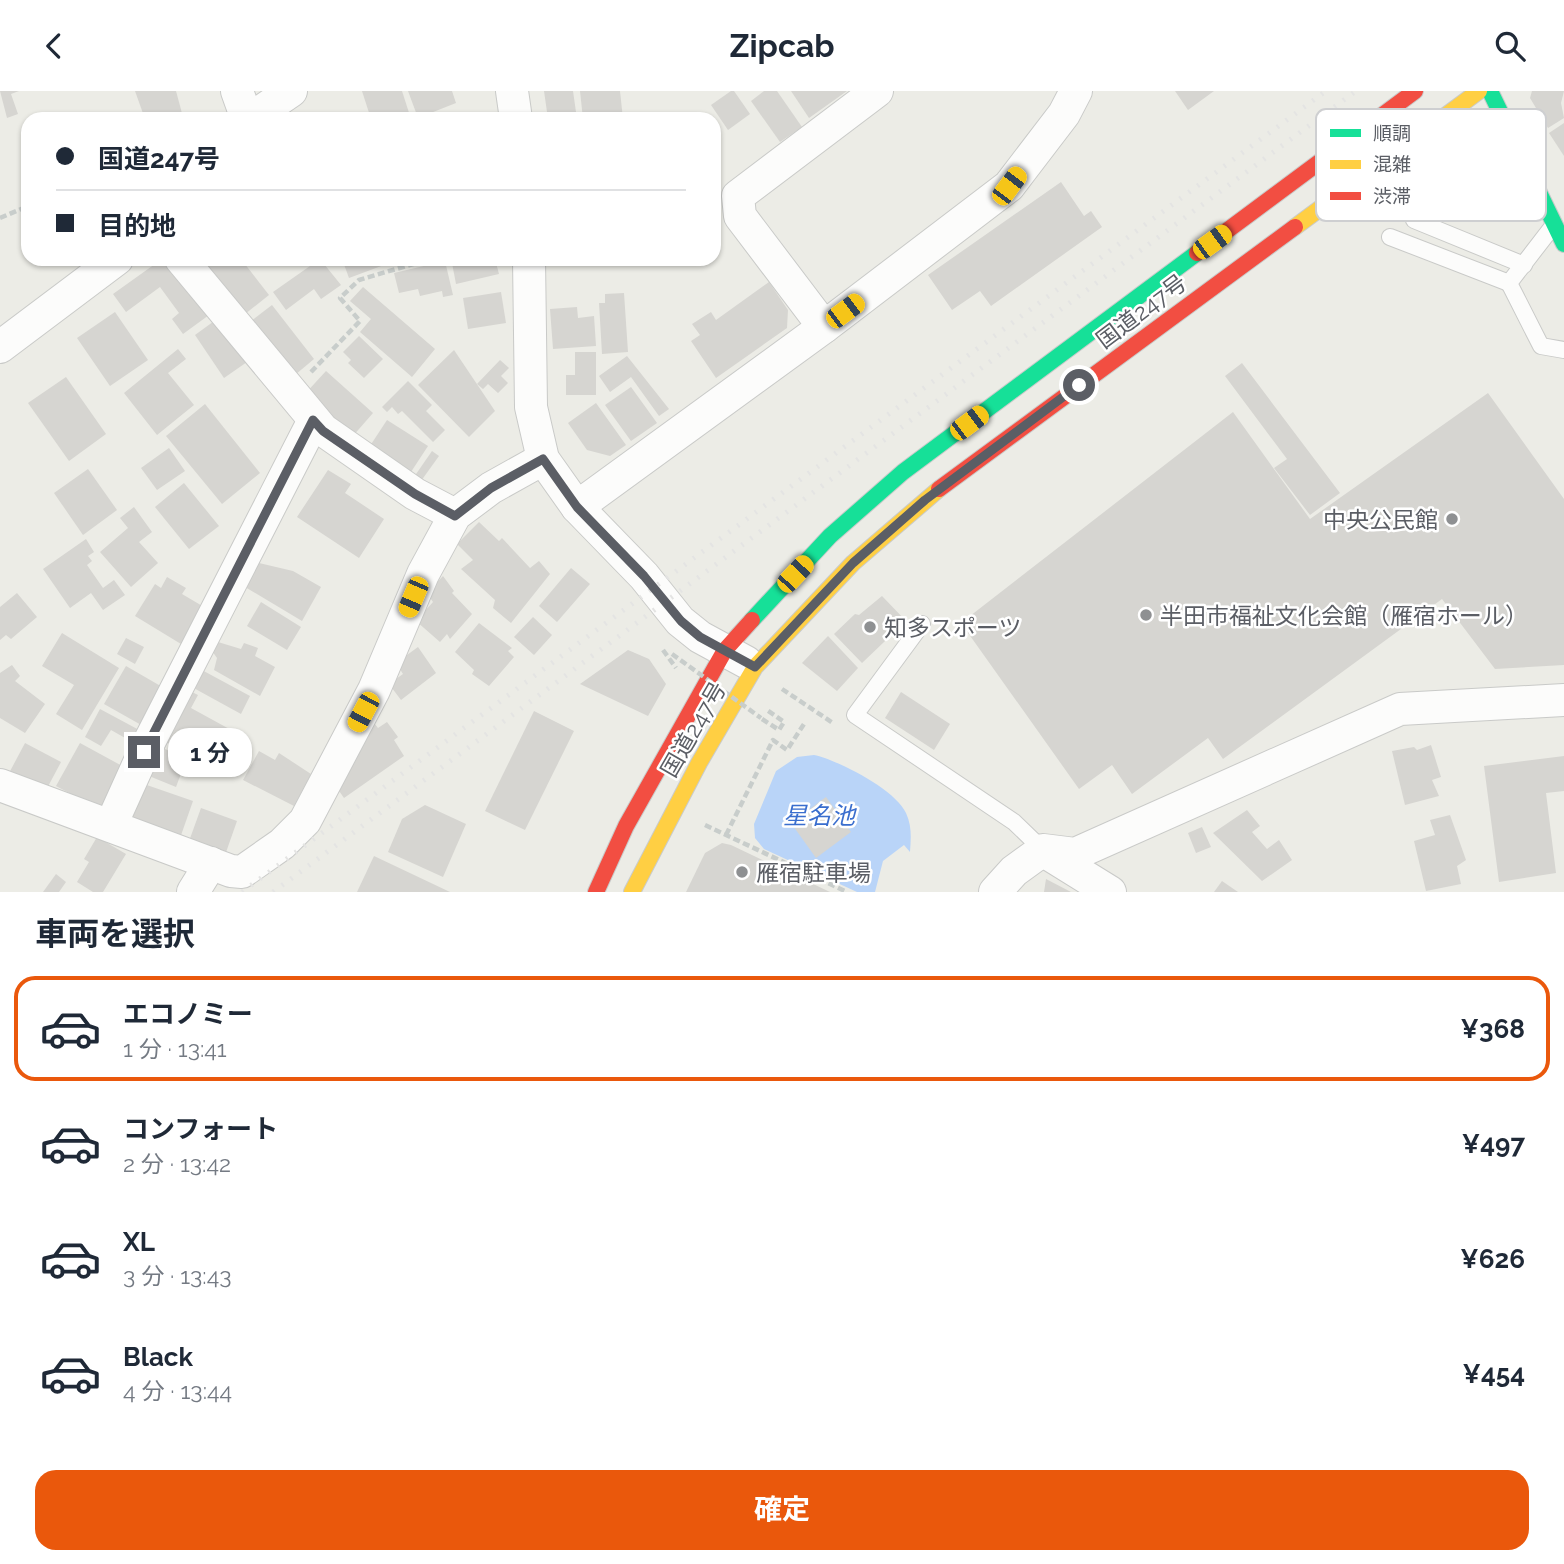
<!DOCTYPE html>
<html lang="ja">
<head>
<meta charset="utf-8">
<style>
	:root { --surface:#fff; --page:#f2f2f3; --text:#1f2937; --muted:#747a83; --line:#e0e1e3; --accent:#ea580c }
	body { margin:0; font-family:Raleway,"Noto Sans JP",sans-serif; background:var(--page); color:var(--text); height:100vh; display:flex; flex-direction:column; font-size:26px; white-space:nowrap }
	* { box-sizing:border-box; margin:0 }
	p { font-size:23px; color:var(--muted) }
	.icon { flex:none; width:38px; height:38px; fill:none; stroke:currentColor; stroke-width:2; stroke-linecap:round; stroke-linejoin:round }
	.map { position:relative; height:801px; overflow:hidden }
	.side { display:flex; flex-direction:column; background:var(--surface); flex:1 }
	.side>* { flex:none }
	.banner { position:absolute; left:21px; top:21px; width:700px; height:154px; border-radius:21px; box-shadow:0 2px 5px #0004; display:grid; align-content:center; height:154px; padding:0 35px; background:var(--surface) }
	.end { position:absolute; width:32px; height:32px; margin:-16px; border:9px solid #5b5e65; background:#fff; box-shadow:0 0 0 4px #fff }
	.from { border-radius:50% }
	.bubble { position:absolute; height:49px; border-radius:21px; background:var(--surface); box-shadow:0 2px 5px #0004; font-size:23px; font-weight:700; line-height:49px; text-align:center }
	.car { position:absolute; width:21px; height:42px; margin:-21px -10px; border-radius:9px; box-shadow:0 0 5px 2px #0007; background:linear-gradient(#f5c518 24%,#345 0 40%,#f5c518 0 76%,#345 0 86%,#f5c518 0) }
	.banner b { display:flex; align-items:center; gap:24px; height:66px; font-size:26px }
	.banner b+b { border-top:2px solid var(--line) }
	.banner i { width:18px; height:18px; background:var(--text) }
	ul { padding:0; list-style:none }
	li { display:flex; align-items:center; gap:21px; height:105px; margin:0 14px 10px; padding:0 21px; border:4px solid transparent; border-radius:21px }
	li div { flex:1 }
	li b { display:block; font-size:26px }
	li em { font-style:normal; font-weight:700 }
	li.current { border-color:var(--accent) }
	li>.icon { width:63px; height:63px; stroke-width:1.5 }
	h2 { padding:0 35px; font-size:32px; line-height:84px }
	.button { display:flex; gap:14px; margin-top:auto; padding:14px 35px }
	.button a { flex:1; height:80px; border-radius:21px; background:var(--accent); color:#fff; font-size:28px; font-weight:700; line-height:80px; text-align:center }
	header { display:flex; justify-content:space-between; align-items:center; height:91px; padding:0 35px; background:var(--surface); font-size:32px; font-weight:700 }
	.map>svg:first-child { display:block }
	.water { fill:#b9d4f8 }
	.building { fill:#d6d5d1 }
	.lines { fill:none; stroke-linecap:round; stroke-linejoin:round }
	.lane-casing { stroke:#c9cac8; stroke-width:18 }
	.street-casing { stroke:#c9cac8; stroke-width:34 }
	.fast-casing { stroke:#c9cbca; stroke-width:18 }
	.slow-casing { stroke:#c9cbca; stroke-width:18 }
	.jam-casing { stroke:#c9cbca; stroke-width:18 }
	.path { stroke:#c8cdcb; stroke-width:4.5; stroke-dasharray:7 3.5; stroke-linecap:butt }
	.lane { stroke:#fcfcfb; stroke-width:16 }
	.street { stroke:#fcfcfb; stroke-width:32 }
	.fast { stroke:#16e098; stroke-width:16 }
	.slow { stroke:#ffcf43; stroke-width:16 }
	.jam { stroke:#f24e42; stroke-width:16 }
	.rail { stroke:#e4e4e3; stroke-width:5; stroke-dasharray:2 9; stroke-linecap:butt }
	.path-bridge { stroke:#c8cdcb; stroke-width:4.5; stroke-dasharray:7 3.5; stroke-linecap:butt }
	.route { stroke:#5b5e65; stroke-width:9 }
	.poi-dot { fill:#8e9092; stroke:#fff; stroke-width:2.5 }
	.labels { text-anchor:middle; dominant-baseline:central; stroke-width:5; stroke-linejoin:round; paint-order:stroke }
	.street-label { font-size:23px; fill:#5b5e65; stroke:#fff }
	.poi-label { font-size:23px; fill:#5b5e65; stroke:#fff; text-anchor:start }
	.water-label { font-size:24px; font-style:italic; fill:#3a6ece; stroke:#fff }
	.key { fill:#fff; stroke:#cecfd1; stroke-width:2 }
	.key-label { font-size:19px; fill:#5b5e65 }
</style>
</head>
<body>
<header><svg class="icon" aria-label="back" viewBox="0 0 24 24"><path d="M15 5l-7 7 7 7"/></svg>Zipcab<svg class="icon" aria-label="search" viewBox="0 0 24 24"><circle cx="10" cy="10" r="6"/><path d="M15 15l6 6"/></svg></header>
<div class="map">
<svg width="1564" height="801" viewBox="0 0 1564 801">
	<rect width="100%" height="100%" fill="#ecece6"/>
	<path class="water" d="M 814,664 C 838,669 896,699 906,722 C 912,735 911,747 910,761 L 904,754 L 883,770 L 875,801 L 857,801 L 764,758 L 755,747 L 754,733 L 776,680 L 797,666 Z"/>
	<g class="building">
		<path d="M 0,0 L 19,0 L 11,3 L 18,23 L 7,27 Z"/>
		<path d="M 135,0 L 176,0 L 183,26 L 145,28 Z"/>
		<path d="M 362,0 L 402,0 L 411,28 L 371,28 Z"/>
		<path d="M 408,0 L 452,0 L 456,12 L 418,27 Z"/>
		<path d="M 544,0 L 573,0 L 577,28 L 548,28 Z"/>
		<path d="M 580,0 L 620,0 L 623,28 L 583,28 Z"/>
		<path d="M 731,0 L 734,0 L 750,23 L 728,39 L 711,14 Z"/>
		<path d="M 764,0 L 777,0 L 802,36 L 780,51 L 751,10 Z"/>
		<path d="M 791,0 L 847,0 L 809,27 Z"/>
		<path d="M 1175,0 L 1214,0 L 1188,19 Z"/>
		<path d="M 1532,0 L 1564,0 L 1561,12 L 1564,27 L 1548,37 L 1530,7 Z"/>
		<path d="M 1564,32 L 1564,65 L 1549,42 Z"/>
		<path d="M 1061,91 L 1084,125 L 1091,120 L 1102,136 L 991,215 L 980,200 L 952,219 L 928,184 Z"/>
		<path d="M 162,168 L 169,168 L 209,224 L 183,243 L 172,228 L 179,222 L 160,196 L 126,221 L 113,203 Z"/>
		<path d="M 193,168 L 241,168 L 269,204 L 240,227 Z"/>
		<path d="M 320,168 L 341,194 L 321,208 L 314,198 L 286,219 L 273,201 Z"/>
		<path d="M 342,168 L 391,168 L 392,171 L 349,187 Z"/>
		<path d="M 469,168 L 495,168 L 499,183 L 456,193 L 452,172 Z"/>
		<path d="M 445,170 L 453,204 L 443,206 L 442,200 L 420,205 L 418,198 L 399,202 L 394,182 Z"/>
		<path d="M 769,191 L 788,219 L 787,237 L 716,287 L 691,250 L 700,244 L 692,233 L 711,221 L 716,229 Z"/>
		<path d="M 363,196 L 435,258 L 412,286 L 360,241 L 371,228 L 350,210 Z"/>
		<path d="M 501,201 L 506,232 L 468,238 L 463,207 Z"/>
		<path d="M 624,202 L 628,261 L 602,263 L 599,212 L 605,212 L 605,203 Z"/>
		<path d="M 272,214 L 314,268 L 289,289 L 246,234 Z"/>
		<path d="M 577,216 L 578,227 L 594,225 L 596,255 L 553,258 L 550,218 Z"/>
		<path d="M 115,221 L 148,269 L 110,295 L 77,247 Z"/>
		<path d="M 217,228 L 247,271 L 224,287 L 195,244 Z"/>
		<path d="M 359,245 L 383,268 L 364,287 L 348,272 L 351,269 L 343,261 Z"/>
		<path d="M 178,258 L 186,268 L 168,282 L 194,314 L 157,344 L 124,302 Z"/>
		<path d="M 454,259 L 495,320 L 469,346 L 418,294 Z"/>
		<path d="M 575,261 L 596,261 L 596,304 L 566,304 L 566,284 L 575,284 Z"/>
		<path d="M 627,265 L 669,318 L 659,325 L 631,286 L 610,301 L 599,285 Z"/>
		<path d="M 500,269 L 509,277 L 501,285 L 508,292 L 498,302 L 488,293 L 483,298 L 477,293 Z"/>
		<path d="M 1242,272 L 1340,402 L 1310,424 L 1274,377 L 1287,368 L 1225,285 Z"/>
		<path d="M 326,280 L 373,322 L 352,346 L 304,304 Z"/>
		<path d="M 66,286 L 106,343 L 69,370 L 28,312 Z"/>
		<path d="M 408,290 L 432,314 L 426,320 L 445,339 L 433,351 L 402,320 L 398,323 L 392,316 L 387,321 L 382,316 Z"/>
		<path d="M 631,296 L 657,332 L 631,350 L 605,314 Z"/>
		<path d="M 1488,302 L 1564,408 L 1564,574 L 1495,578 L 1442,508 L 1223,668 L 1208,647 L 1132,703 L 1112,674 L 1079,698 L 961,532 L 1233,321 L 1310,428 Z"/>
		<path d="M 596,312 L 626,354 L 610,365 L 587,359 L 568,332 Z"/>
		<path d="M 205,313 L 260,382 L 222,413 L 166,345 Z"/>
		<path d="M 387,329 L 428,355 L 409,384 L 368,358 Z"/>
		<path d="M 169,357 L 185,380 L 157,399 L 141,377 Z"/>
		<path d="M 432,360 L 439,365 L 421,390 L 414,386 Z"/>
		<path d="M 88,378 L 117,419 L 83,444 L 54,402 Z"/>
		<path d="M 328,379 L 351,393 L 345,402 L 384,428 L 359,467 L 297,426 Z"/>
		<path d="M 184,392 L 219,435 L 189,458 L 155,416 Z"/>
		<path d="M 134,416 L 152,441 L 139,451 L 158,472 L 131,496 L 100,461 L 128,437 L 120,427 Z"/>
		<path d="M 479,431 L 499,450 L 502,447 L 530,477 L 539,470 L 550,483 L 511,532 L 493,517 L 495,509 L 461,478 L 473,469 L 457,453 Z"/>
		<path d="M 86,448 L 94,461 L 88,465 L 92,470 L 87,474 L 103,497 L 114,489 L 125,504 L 103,519 L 91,502 L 70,517 L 43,478 Z"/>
		<path d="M 259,472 L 293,480 L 321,496 L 302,530 L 245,496 Z"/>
		<path d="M 571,477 L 590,493 L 557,531 L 539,515 Z"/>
		<path d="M 443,485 L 454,500 L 452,502 L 472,523 L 450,548 L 447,543 L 440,551 L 416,530 L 433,511 L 427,502 Z"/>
		<path d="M 167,486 L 186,497 L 182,503 L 204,516 L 181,553 L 135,525 L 155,493 L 161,497 Z"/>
		<path d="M 17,502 L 37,526 L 11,548 L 6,544 L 0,549 L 0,516 Z"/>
		<path d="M 882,505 L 906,530 L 862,572 L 834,543 L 855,523 L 859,524 Z"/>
		<path d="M 261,511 L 301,536 L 287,559 L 247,535 Z"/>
		<path d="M 533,526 L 552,544 L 534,564 L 514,546 Z"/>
		<path d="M 479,532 L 512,557 L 508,560 L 514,566 L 489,595 L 472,583 L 474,579 L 455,561 Z"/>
		<path d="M 62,542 L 119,577 L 82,639 L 56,623 L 74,594 L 42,575 Z"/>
		<path d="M 828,545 L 858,577 L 837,600 L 802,572 Z"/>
		<path d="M 126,547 L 144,556 L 135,573 L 117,563 Z"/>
		<path d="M 218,551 L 241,558 L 244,552 L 258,557 L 255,565 L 275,576 L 260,605 L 214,579 L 217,567 L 212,560 Z"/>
		<path d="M 418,556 L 436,582 L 401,609 L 389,593 L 403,583 L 396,572 Z"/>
		<path d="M 628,559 L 649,568 L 666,593 L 648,625 L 580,593 Z"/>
		<path d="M 12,574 L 20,585 L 15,590 L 45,613 L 25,642 L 0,627 L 0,582 Z"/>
		<path d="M 126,575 L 164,597 L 143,635 L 104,613 Z"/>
		<path d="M 200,578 L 250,605 L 241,623 L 190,595 Z"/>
		<path d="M 188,599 L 198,604 L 191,617 L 233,640 L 213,676 L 161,648 Z"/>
		<path d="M 901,601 L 950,633 L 934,659 L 885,627 Z"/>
		<path d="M 100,618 L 141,640 L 134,652 L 111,639 L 101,655 L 85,646 Z"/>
		<path d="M 534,620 L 574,640 L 525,739 L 485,720 Z"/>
		<path d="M 371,628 L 378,637 L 387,631 L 398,646 L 394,649 L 404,665 L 344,707 L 335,694 Z"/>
		<path d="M 25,652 L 61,671 L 44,703 L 8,684 Z"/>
		<path d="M 80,652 L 124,676 L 101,719 L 56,695 Z"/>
		<path d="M 1431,654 L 1441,686 L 1432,689 L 1439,705 L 1405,714 L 1392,660 L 1414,656 L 1417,659 Z"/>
		<path d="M 160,656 L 187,667 L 176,696 L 149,685 Z"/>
		<path d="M 259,660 L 275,669 L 279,662 L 311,683 L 294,715 L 243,689 Z"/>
		<path d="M 1564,665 L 1564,700 L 1546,702 L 1556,782 L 1499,791 L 1484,675 Z"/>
		<path d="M 141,692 L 193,710 L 179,750 L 127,732 Z"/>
		<path d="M 826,706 L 851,741 L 816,767 L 791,732 Z"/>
		<path d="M 425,714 L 466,733 L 443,786 L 388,761 L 402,728 Z"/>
		<path d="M 201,717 L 237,730 L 224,767 L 188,753 Z"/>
		<path d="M 1247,719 L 1260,735 L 1252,741 L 1267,758 L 1279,749 L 1292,769 L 1262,790 L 1213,742 Z"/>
		<path d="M 1450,724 L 1466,769 L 1457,775 L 1461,793 L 1426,800 L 1414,750 L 1435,744 L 1430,729 Z"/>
		<path d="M 1202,736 L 1211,756 L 1196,762 L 1188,742 Z"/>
		<path d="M 97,746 L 126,763 L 103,801 L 93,801 L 77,791 L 89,771 L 84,768 Z"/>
		<path d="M 722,752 L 731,754 L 830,801 L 686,801 L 705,762 Z"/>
		<path d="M 374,765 L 450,801 L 357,801 Z"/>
		<path d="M 56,783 L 66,791 L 59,801 L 43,801 Z"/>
		<path d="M 1046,788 L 1071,801 L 1044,801 Z"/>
		<path d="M 1222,790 L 1238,801 L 1214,801 Z"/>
	</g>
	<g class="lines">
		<defs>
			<g id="lane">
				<path d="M 1414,129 L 1524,174"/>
				<path d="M 1553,135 L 1509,192 L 1541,255 L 1564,259"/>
				<path d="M 1390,146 L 1509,192"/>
				<path d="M 922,533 L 855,624 L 1014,731 L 1043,759"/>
			</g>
			<g id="street">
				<path d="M 237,0 L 247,28"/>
				<path d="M 512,0 L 516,28"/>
				<path d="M 250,28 L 291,0"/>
				<path d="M 181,168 L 323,339 L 415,403 L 455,424"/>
				<path d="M 529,168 L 531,316 L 543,368 L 577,416 L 644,485 L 680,530 L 700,546 L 746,571"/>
				<path d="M 824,236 L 740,125 L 738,105 L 877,0"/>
				<path d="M 0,256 L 117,168"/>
				<path d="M 577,416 L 824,236 L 1009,95 L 1064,23 L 1076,0"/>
				<path d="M 0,694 L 231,780 L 242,781 L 282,753 L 305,730 L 374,599 L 423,483 L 455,424 L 491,397 L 543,368"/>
				<path d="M 111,734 L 144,661 L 314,329"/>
				<path d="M 1047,762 L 1110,801"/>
				<path d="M 193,801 L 211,772"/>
				<path d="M 995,801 L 1014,780 L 1043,759 L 1075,763 L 1400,618 L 1564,609"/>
			</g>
			<g id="fast">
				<path d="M 1490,0 L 1564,153"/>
				<path d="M 752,529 L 830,445 L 903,381 L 1197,162"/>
			</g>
			<g id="slow">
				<path d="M 1295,136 L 1479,0"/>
				<path d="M 632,801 L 699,672 L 755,576 L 853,472 L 939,398"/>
			</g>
			<g id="jam">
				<path d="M 1197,162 L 1415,0"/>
				<path d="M 939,398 L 1295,136"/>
				<path d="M 596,801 L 626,735 L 725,559 L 752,529"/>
			</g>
		</defs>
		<use href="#lane" class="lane-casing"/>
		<use href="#street" class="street-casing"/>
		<use href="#fast" class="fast-casing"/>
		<use href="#slow" class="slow-casing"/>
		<use href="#jam" class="jam-casing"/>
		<g class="path">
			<path d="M 0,127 L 28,115"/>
			<path d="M 311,281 L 360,230 L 340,207 L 359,189 L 430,168"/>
			<path d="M 663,559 L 676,577"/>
			<path d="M 782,598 L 833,632"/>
			<path d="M 762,628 L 779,639 L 784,631 L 767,619"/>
			<path d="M 705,734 L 847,801"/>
			<path d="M 726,744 L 773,649 L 787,659 L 804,633"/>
		</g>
		<use href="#lane" class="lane"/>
		<use href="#street" class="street"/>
		<use href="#fast" class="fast"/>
		<use href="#slow" class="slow"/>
		<use href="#jam" class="jam"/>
		<g class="rail">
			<path d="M 242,801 L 1326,0"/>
			<path d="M 273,801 L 1356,0"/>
		</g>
		<path class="path-bridge" d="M 672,563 L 761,627"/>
	</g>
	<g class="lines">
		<path class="route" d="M 144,661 L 313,329 L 323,340 L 415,403 L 455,425 L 491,397 L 543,368 L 577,416 L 644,485 L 681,530 L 700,546 L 755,576 L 853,472 L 925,409 L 1079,294"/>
	</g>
	<g class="poi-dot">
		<circle cx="1452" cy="428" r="7"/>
		<circle cx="1146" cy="524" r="7"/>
		<circle cx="870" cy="536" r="7"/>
		<circle cx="742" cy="781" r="7"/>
	</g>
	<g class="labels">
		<g class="street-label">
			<text transform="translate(1141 220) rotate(-37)">国道247号</text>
			<text transform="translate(693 638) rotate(-60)">国道247号</text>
		</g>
		<g class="poi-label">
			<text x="1438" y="428" text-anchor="end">中央公民館</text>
			<text x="1160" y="524">半田市福祉文化会館（雁宿ホール）</text>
			<text x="884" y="536">知多スポーツ</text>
			<text x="756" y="781">雁宿駐車場</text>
		</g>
		<g class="water-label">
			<text x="819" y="724">星名池</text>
		</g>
	</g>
	<rect x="1316" y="18" width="230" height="112" rx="10" class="key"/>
	<rect x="1330" y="38" width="31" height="8" fill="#16e098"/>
	<rect x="1330" y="69" width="31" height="9" fill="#ffcf43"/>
	<rect x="1330" y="101" width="31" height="8" fill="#f24e42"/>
	<g class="key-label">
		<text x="1373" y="49">順調</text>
		<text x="1373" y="80">混雑</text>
		<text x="1373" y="112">渋滞</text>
	</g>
</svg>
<i class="end from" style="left:1079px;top:294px"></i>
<i class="end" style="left:144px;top:661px"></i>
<div class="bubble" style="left:168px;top:637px;width:84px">1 分</div>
<i class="car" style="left:1009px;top:95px;rotate:37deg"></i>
<i class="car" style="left:1212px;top:151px;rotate:54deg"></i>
<i class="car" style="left:845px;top:220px;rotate:53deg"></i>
<i class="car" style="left:969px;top:332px;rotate:53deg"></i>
<i class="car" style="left:795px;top:483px;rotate:43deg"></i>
<i class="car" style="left:413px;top:506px;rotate:203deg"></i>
<i class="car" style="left:363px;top:621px;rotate:208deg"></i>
<div class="banner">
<b><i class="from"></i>国道247号</b>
<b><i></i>目的地</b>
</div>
</div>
<section class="side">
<h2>車両を選択</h2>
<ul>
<li class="current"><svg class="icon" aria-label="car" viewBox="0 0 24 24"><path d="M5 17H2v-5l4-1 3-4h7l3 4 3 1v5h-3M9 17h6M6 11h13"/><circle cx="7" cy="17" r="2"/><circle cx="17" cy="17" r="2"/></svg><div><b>エコノミー</b><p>1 分 · 13:41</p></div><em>¥368</em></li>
<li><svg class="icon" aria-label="car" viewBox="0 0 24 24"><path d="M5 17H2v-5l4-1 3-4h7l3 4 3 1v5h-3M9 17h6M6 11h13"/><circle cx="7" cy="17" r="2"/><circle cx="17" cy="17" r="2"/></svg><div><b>コンフォート</b><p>2 分 · 13:42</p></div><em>¥497</em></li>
<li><svg class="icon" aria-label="car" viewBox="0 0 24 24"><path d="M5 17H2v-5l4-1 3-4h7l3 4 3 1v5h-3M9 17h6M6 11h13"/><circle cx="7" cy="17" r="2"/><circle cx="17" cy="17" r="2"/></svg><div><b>XL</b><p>3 分 · 13:43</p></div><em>¥626</em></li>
<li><svg class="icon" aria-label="car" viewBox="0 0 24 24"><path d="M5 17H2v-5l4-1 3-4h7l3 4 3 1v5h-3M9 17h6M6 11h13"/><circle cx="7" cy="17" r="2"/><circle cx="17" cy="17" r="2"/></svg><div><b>Black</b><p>4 分 · 13:44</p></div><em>¥454</em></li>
</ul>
<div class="button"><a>確定</a></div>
</section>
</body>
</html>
